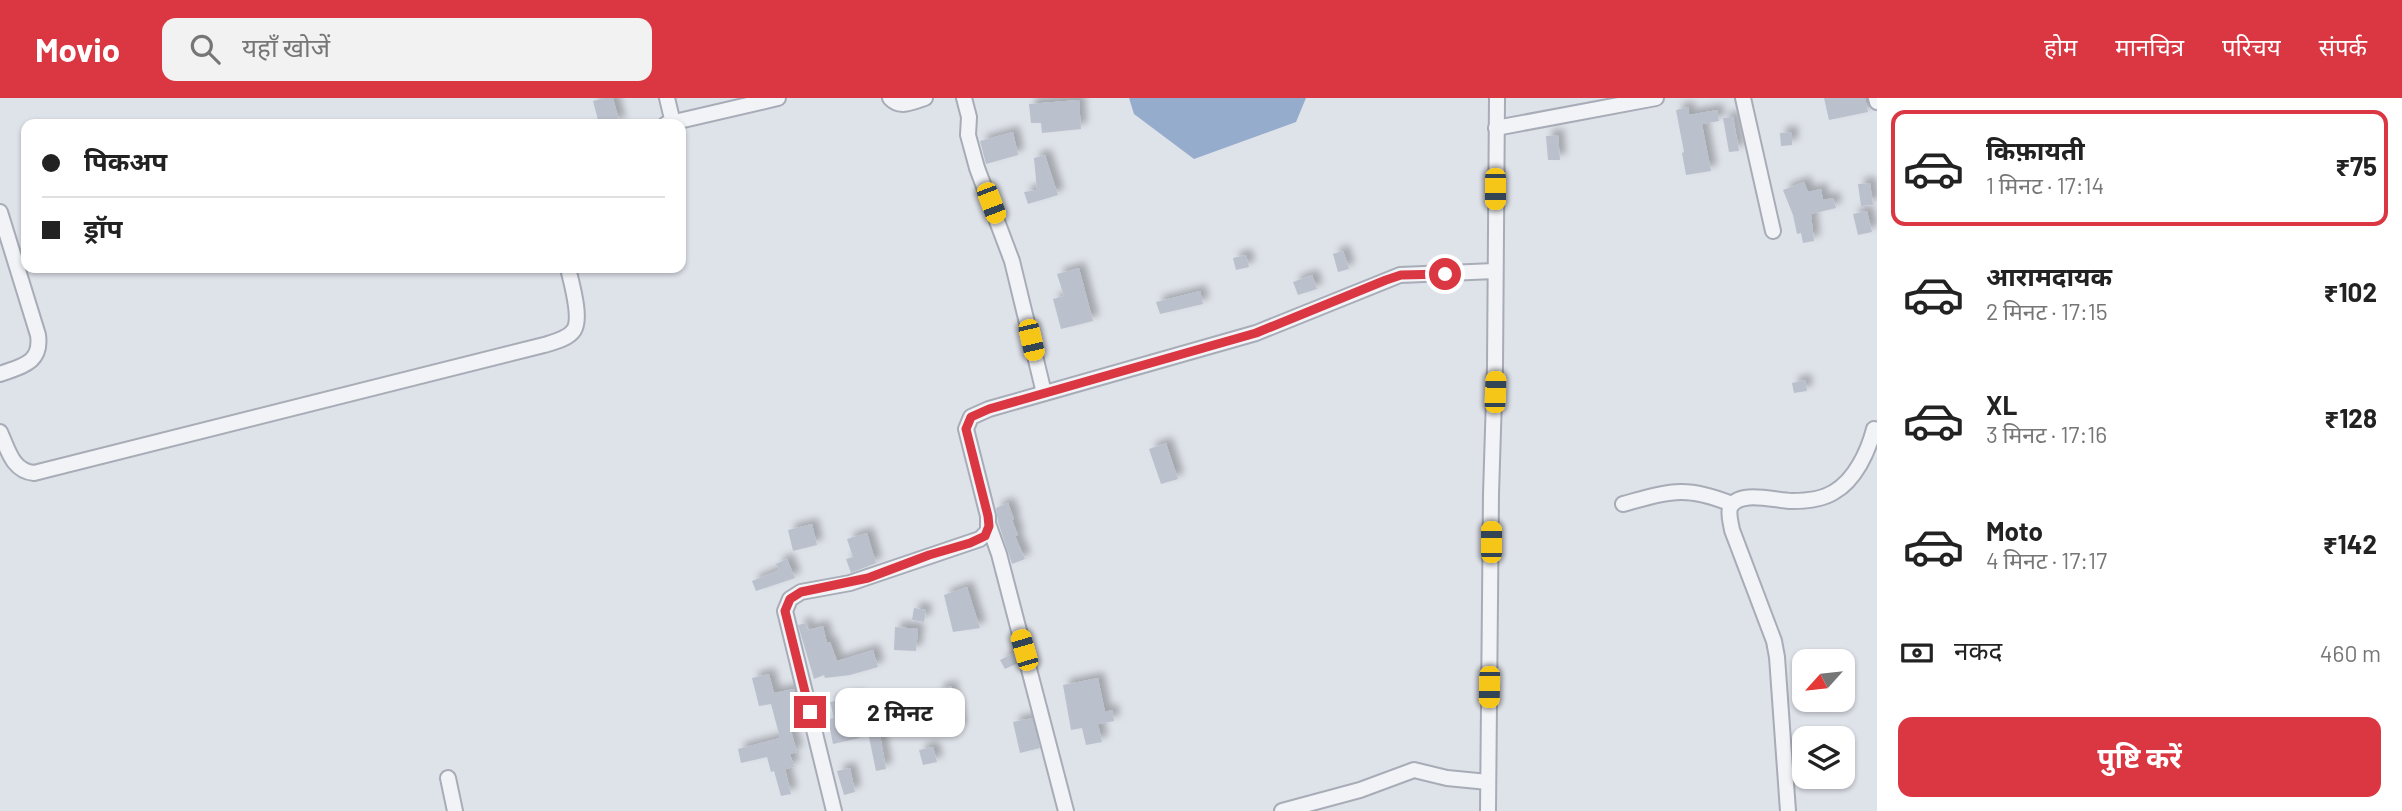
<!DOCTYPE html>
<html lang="hi">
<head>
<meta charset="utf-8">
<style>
	:root { --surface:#fff; --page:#f2f2f2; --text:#222; --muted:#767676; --line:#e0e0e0; --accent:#db3742 }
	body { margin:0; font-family:Barlow,"Noto Sans Devanagari",sans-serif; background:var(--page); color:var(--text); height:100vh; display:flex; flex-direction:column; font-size:26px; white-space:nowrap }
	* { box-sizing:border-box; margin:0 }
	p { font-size:23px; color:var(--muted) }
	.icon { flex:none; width:38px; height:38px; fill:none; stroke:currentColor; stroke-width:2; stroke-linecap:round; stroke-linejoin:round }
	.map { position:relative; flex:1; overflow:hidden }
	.drawer { display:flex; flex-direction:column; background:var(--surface); width:525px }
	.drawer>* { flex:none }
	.guide { position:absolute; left:21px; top:21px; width:665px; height:154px; border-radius:14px; box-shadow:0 2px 5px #0004; display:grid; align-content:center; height:154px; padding:0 21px; background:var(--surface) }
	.needle { width:46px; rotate:243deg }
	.controls { position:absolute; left:1792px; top:551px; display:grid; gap:14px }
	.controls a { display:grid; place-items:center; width:63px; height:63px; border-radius:14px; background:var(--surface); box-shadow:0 2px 5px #0004; font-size:35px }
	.end { position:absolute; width:32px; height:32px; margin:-16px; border:9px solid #db3742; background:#fff; box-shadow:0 0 0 4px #fff }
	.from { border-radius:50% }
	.bubble { position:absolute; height:49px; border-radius:14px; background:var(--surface); box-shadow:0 2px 5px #0004; font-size:23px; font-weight:700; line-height:49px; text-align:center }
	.car { position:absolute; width:21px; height:42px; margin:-21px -10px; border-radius:9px; box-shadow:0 0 5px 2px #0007; background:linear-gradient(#f5c518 24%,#345 0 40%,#f5c518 0 76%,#345 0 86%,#f5c518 0) }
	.guide b { display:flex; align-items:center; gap:24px; height:66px; font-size:26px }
	.guide b+b { border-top:2px solid var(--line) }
	.guide i { width:18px; height:18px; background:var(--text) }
	ul { padding:12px 0 0; list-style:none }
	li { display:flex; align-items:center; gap:21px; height:116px; margin:0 14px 10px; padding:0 7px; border:4px solid transparent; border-radius:14px }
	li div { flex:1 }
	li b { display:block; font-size:26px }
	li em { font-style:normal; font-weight:700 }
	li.active { border-color:var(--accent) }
	li>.icon { width:63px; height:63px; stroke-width:1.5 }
	.pay { display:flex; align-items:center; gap:18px; height:77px; padding:0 21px; font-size:26px }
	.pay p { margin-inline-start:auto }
	.cta { display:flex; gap:14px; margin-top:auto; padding:14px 21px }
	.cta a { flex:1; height:80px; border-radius:14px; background:var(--accent); color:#fff; font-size:28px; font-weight:700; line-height:80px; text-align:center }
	header { display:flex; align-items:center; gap:42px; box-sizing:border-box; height:98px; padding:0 35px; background:var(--accent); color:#fff }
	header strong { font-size:33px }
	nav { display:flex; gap:38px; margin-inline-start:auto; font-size:24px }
	.search { width:490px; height:63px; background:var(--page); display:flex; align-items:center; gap:18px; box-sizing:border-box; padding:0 24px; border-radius:14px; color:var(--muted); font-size:26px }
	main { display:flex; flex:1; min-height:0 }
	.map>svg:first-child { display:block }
	.water { fill:#96accd }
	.building { fill:#bbc0cd; filter:url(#shadow) }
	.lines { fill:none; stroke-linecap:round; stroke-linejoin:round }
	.minor-casing { stroke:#a7acb7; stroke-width:18 }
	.minor { stroke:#f1f3f7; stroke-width:14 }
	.route { stroke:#db3742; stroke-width:9 }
</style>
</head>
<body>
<header>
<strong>Movio</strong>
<div class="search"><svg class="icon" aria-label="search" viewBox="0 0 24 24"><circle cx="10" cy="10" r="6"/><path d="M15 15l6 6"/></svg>यहाँ खोजें</div>
<nav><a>होम</a><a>मानचित्र</a><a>परिचय</a><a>संपर्क</a></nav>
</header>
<main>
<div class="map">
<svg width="1877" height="713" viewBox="0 0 1877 713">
	<defs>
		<filter id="shadow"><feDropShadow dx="6" dy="-6" stdDeviation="3.5" flood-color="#0004"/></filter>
	</defs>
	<rect width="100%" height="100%" fill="#dee2e9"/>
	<path class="water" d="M 1129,0 L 1306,0 L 1296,24 L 1194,61 L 1134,16 Z"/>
	<g class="building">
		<path d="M 605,0 L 613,0 L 620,26 L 599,26 L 593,3 Z"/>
		<path d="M 1824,0 L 1865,0 L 1868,14 L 1829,22 Z"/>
		<path d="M 1079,2 L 1081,31 L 1042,35 L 1041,25 L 1031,25 L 1029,6 Z"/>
		<path d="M 1688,9 L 1689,17 L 1717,12 L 1719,23 L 1702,26 L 1711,73 L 1686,77 L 1682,55 L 1684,54 L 1676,12 Z"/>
		<path d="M 1733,19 L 1739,53 L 1729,54 L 1723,20 Z"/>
		<path d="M 1013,34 L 1018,57 L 986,66 L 980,43 Z"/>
		<path d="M 1792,34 L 1792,47 L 1781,48 L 1780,35 Z"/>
		<path d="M 1558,37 L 1560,62 L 1548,62 L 1546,38 Z"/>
		<path d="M 1045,57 L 1058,97 L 1028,106 L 1024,94 L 1037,92 L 1034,60 Z"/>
		<path d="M 1804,84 L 1808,94 L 1821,91 L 1823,102 L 1833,100 L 1836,110 L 1811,116 L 1814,143 L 1803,145 L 1801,135 L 1797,136 L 1793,117 L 1783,92 Z"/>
		<path d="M 1870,85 L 1873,107 L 1861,108 L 1858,86 Z"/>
		<path d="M 1867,113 L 1872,134 L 1858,137 L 1853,116 Z"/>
		<path d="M 1343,153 L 1349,171 L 1338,174 L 1333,156 Z"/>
		<path d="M 1246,157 L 1249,169 L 1236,172 L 1233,160 Z"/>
		<path d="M 1079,170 L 1093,223 L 1061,231 L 1053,201 L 1064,198 L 1057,176 Z"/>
		<path d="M 1312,177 L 1317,191 L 1298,197 L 1293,184 Z"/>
		<path d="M 1200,193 L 1203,206 L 1160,216 L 1156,204 Z"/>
		<path d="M 1805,282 L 1807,293 L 1794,295 L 1792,285 Z"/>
		<path d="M 1166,345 L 1178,381 L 1161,386 L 1149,351 Z"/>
		<path d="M 1008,405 L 1014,421 L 1012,422 L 1018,437 L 1015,438 L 1025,461 L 1012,466 L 998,424 L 996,410 Z"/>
		<path d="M 812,426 L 817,447 L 793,453 L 788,432 Z"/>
		<path d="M 867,435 L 876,465 L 851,475 L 846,461 L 853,459 L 847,441 Z"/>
		<path d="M 787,461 L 795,480 L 756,493 L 752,483 L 779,472 L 776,466 Z"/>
		<path d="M 967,489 L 980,530 L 953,534 L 944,497 Z"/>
		<path d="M 914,510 L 926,512 L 924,524 L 912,522 Z"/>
		<path d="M 806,525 L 808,532 L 823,528 L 827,545 L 830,544 L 837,563 L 873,552 L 878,569 L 850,577 L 825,580 L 824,577 L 814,581 L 798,527 Z"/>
		<path d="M 895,529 L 918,531 L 916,553 L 894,552 Z"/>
		<path d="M 1014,555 L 1018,565 L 1005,571 L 1000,562 Z"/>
		<path d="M 769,576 L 774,595 L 794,591 L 804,630 L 791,633 L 797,654 L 790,656 L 794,669 L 785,671 L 791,696 L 781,698 L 774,673 L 771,674 L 767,659 L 741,665 L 738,651 L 780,640 L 771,606 L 759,608 L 752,580 Z"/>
		<path d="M 1098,580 L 1105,614 L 1112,612 L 1114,623 L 1098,626 L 1102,644 L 1086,647 L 1082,630 L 1071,632 L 1063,587 Z"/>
		<path d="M 951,588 L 961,632 L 931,639 L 928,626 L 945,622 L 937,592 Z"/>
		<path d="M 858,598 L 860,609 L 854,610 L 860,640 L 833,646 L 828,621 L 834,620 L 830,604 Z"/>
		<path d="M 1032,620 L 1040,650 L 1020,655 L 1013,624 Z"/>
		<path d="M 880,637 L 886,671 L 876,673 L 869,639 Z"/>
		<path d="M 933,649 L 937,664 L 923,667 L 919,652 Z"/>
		<path d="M 850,670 L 855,694 L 844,697 L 837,673 Z"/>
	</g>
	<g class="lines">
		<defs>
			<g id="minor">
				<path d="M 667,0 L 673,25"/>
				<path d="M 890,0 C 900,11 912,4 925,0"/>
				<path d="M 964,0 L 969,19 L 968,37 L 977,70 L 1012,163 L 1044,295"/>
				<path d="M 1743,0 L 1773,133"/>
				<path d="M 1876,0 L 1877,4"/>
				<path d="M 666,26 L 778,0"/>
				<path d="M 1496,30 L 1656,0"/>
				<path d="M 0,114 L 38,237 C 42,265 22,268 0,276"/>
				<path d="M 0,334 C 8,351 12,373 34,375 L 544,247 C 554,244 568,241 574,232 C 582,219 571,184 568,170"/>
				<path d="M 1623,406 C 1671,393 1685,387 1732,406"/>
				<path d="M 989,428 L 999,456 L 1066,713"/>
				<path d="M 448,680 L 455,713"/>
				<path d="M 834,713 L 785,513 L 790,501 L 801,494 L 850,485 L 980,441 L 988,433 L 988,418 L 966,331 L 971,319 L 989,311 L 1256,235 L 1400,177 L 1495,173"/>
				<path d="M 1282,713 L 1360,692 L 1414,672 L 1447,680 L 1488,684"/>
				<path d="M 1488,713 L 1491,396 L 1495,268 L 1497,0"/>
				<path d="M 1788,713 L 1777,559 L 1774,543 L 1732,432 C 1731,425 1728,417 1730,410 C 1738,391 1776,403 1792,403 C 1805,403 1823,401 1834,394 C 1855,382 1868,354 1874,331"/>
			</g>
		</defs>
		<use href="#minor" class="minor-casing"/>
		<use href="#minor" class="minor"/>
	</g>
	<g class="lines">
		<path class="route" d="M 810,614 L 785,513 L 790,501 L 801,494 L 868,480 L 929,457 L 970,445 L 985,438 L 989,428 L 988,418 L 966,331 L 971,319 L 989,311 L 1256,235 L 1386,182 L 1401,177 L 1445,176"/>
	</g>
</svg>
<div class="controls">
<a><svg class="needle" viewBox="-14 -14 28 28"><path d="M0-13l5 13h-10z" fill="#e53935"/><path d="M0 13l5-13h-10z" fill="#767676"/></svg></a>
<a><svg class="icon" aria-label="layers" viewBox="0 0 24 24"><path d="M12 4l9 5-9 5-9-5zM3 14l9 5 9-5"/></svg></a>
</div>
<i class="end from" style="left:1445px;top:176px"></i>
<i class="end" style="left:810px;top:614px"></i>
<div class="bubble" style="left:835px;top:590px;width:130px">2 मिनट</div>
<i class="car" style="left:1495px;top:91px;rotate:180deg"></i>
<i class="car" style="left:991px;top:105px;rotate:159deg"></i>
<i class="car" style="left:1031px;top:242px;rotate:167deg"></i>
<i class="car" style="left:1495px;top:294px;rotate:2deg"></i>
<i class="car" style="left:1491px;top:444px;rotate:0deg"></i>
<i class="car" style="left:1024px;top:552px;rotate:344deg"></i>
<i class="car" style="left:1489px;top:589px;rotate:181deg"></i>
<div class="guide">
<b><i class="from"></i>पिकअप</b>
<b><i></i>ड्रॉप</b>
</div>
</div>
<section class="drawer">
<ul>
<li class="active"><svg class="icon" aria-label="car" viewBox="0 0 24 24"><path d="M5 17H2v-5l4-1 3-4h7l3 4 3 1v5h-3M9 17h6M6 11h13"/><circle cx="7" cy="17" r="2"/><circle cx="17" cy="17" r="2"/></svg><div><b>किफ़ायती</b><p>1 मिनट · 17:14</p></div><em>₹75</em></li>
<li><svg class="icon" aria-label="car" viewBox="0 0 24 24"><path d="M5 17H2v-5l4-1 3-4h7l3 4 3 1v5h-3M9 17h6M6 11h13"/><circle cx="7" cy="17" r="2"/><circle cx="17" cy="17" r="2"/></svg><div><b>आरामदायक</b><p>2 मिनट · 17:15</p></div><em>₹102</em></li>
<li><svg class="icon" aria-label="car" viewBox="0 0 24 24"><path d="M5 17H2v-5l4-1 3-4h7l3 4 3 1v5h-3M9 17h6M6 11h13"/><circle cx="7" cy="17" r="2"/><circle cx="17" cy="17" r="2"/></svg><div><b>XL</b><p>3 मिनट · 17:16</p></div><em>₹128</em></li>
<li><svg class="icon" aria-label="car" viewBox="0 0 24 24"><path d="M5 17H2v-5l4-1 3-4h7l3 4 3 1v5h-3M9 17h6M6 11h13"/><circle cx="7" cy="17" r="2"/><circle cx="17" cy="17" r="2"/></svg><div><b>Moto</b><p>4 मिनट · 17:17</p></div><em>₹142</em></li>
</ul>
<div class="pay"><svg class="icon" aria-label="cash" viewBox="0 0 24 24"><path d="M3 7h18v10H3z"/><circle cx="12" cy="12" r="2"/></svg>नकद<p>460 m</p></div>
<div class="cta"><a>पुष्टि करें</a></div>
</section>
</main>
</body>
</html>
